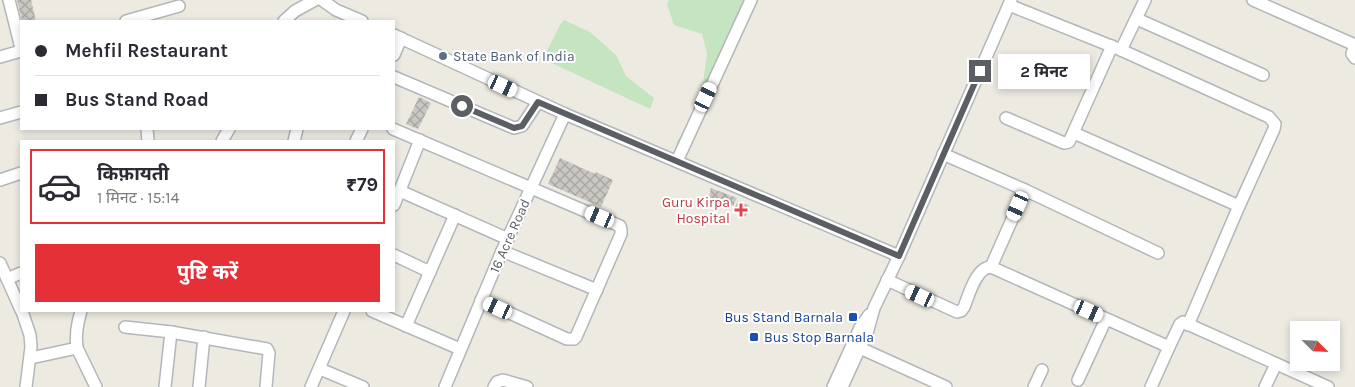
<!DOCTYPE html>
<html lang="hi">
<head>
<meta charset="utf-8">
<style>
	:root { --surface:#fff; --page:#f2f2f3; --text:#2b2b33; --muted:#7c7c81; --line:#e1e1e2; --accent:#e63038 }
	body { margin:0; font-family:Karla,"Noto Sans Devanagari",sans-serif; background:var(--page); color:var(--text); height:100vh; display:flex; flex-direction:column; font-size:19px; white-space:nowrap }
	* { box-sizing:border-box; margin:0 }
	p { font-size:16px; color:var(--muted) }
	.icon { flex:none; width:28px; height:28px; fill:none; stroke:currentColor; stroke-width:2; stroke-linecap:round; stroke-linejoin:round }
	.map { position:relative; flex:1; overflow:hidden }
	.drawer { position:absolute; left:20px; top:140px; width:375px; height:172px; display:flex; flex-direction:column; background:var(--surface); border-radius:0px; box-shadow:0 2px 8px #0003 }
	.drawer>* { flex:none }
	.banner { position:absolute; left:20px; top:20px; width:375px; height:110px; border-radius:0px; box-shadow:0 2px 8px #0003; display:grid; align-content:center; height:110px; padding:0 15px; background:var(--surface) }
	.needle { width:32px; rotate:114deg }
	.fabs { position:absolute; left:1290px; top:321px; display:grid; gap:10px }
	.fabs a { display:grid; place-items:center; width:50px; height:50px; border-radius:0px; background:var(--surface); box-shadow:0 2px 8px #0003; font-size:25px }
	.end { position:absolute; width:22px; height:22px; margin:-11px; border:6px solid #5b5f63; background:#fff; box-shadow:0 0 0 2px #fff }
	.from { border-radius:50% }
	.bubble { position:absolute; height:35px; border-radius:0px; background:var(--surface); box-shadow:0 2px 8px #0003; font-size:16px; font-weight:700; line-height:35px; text-align:center }
	.car { position:absolute; width:15px; height:30px; margin:-15px -8px; border-radius:6px; box-shadow:0 0 4px 1px #0007; background:linear-gradient(#fff 24%,#345 0 40%,#fff 0 76%,#345 0 86%,#fff 0) }
	.banner b { display:flex; align-items:center; gap:18px; height:48px; font-size:19px }
	.banner b+b { border-top:1px solid var(--line) }
	.banner i { width:12px; height:12px; background:var(--text) }
	ul { padding:9px 0 0; list-style:none }
	li { display:flex; align-items:center; gap:15px; height:75px; margin:0 10px 8px; padding:0 5px; border:2px solid transparent; border-radius:0px }
	li div { flex:1 }
	li b { display:block; font-size:19px }
	li em { font-style:normal; font-weight:700 }
	li.selected { border-color:var(--accent) }
	li>.icon { width:45px; height:45px; stroke-width:1.5 }
	.action { display:flex; gap:10px; margin-top:auto; padding:10px 15px }
	.action a { flex:1; height:58px; border-radius:0px; background:var(--accent); color:#fff; font-size:20px; font-weight:700; line-height:58px; text-align:center }
	.map>svg:first-child { display:block }
	.green { fill:#c4e5bf }
	.building { fill:url(#building-cross-hatch) }
	.lines { fill:none; stroke-linecap:round; stroke-linejoin:round }
	.minor-casing { stroke:#b3b6ba; stroke-width:14 }
	.minor { stroke:#fff; stroke-width:11 }
	.route { stroke:#5b5f63; stroke-width:6 }
	.service-dot { fill:#5c6f8a; stroke:#fff; stroke-width:2 }
	.health-dot { fill:#e0444e; stroke:#fff; stroke-width:2 }
	.transit-dot { fill:#1a4fb4; stroke:#fff; stroke-width:2 }
	.labels { text-anchor:middle; dominant-baseline:central; stroke-width:4; stroke-linejoin:round; paint-order:stroke }
	.service-label { font-size:14px; fill:#4e5e75; stroke:#fff; text-anchor:start }
	.health-label { font-size:14px; fill:#be3a42; stroke:#fff; text-anchor:end }
	.street-label { font-size:14px; fill:#5b5f63; stroke:#fff }
	.transit-label { font-size:14px; fill:#164399; stroke:#fff; text-anchor:end }
</style>
</head>
<body>
<div class="map">
<svg width="1355" height="387" viewBox="0 0 1355 387">
	<defs>
		<pattern id="building-cross-hatch" width="8" height="8" patternUnits="userSpaceOnUse" patternTransform="scale(1.25)"><rect width="8" height="8" fill="#cac7c2"/><path d="M0 0l8 8M0 8l8-8" fill="none" stroke="#a7a5a1"/></pattern>
	</defs>
	<rect width="100%" height="100%" fill="#edeae2"/>
	<g class="green">
		<path d="M 669,0 L 750,0 L 686,146 L 676,143 L 700,106 L 707,53 L 702,34 L 674,25 L 667,4 Z"/>
		<path d="M 564,20 L 590,32 L 616,55 L 626,76 L 654,98 L 650,109 L 543,59 L 560,25 Z"/>
	</g>
	<g class="building">
		<path d="M 17,0 L 31,0 L 36,21 L 22,21 Z"/>
		<path d="M 419,97 L 431,103 L 418,129 L 406,124 Z"/>
		<path d="M 560,158 L 595,174 L 596,172 L 613,180 L 601,207 L 548,184 Z"/>
		<path d="M 711,188 L 737,198 L 733,206 L 709,197 Z"/>
		<path d="M 738,201 L 750,206 L 745,217 L 733,211 Z"/>
	</g>
	<g class="lines">
		<defs>
			<g id="minor">
				<path d="M 9,0 L 21,48"/>
				<path d="M 322,0 L 336,10 L 362,21"/>
				<path d="M 1253,0 L 1355,45"/>
				<path d="M 1009,5 L 1121,50 L 1269,117 L 1275,124 L 1274,129 L 1239,206 L 1188,325"/>
				<path d="M 1137,19 L 1263,75"/>
				<path d="M 126,21 L 179,6"/>
				<path d="M 284,21 L 295,11 L 315,0"/>
				<path d="M 394,35 L 565,114 L 899,256"/>
				<path d="M 1355,45 L 1352,54 L 1355,58"/>
				<path d="M 1121,50 L 1145,0"/>
				<path d="M 394,55 L 401,38"/>
				<path d="M 0,57 L 21,51"/>
				<path d="M 394,77 L 514,128 L 522,126 L 538,102"/>
				<path d="M 0,118 L 21,112"/>
				<path d="M 1006,118 L 1064,143 L 1069,142 L 1112,46"/>
				<path d="M 147,129 L 148,141"/>
				<path d="M 393,129 L 620,226 L 621,230 L 621,234 L 576,337 L 574,339 L 567,339 L 481,300"/>
				<path d="M 1074,133 L 1239,206"/>
				<path d="M 222,141 L 229,129"/>
				<path d="M 294,141 L 297,129"/>
				<path d="M 356,141 L 362,129"/>
				<path d="M 943,154 L 1025,190 L 1158,253"/>
				<path d="M 677,161 L 751,0"/>
				<path d="M 0,180 L 21,173"/>
				<path d="M 400,191 L 508,239"/>
				<path d="M 394,205 L 420,140"/>
				<path d="M 502,251 L 597,290"/>
				<path d="M 394,255 L 430,272"/>
				<path d="M 0,263 L 21,310"/>
				<path d="M 991,267 L 1025,190"/>
				<path d="M 7,279 L 21,273"/>
				<path d="M 887,280 L 957,312 L 961,311 L 964,307 C 969,295 976,267 991,267 L 1169,347 L 1180,324 L 1183,322 L 1328,387"/>
				<path d="M 22,311 L 30,335 L 31,347 L 26,387"/>
				<path d="M 372,311 L 460,349"/>
				<path d="M 406,326 L 455,215"/>
				<path d="M 125,327 L 171,332 L 267,349 L 269,353 L 266,387"/>
				<path d="M 77,348 C 75,335 77,324 81,311"/>
				<path d="M 860,348 L 946,387"/>
				<path d="M 31,358 L 77,348 L 96,387"/>
				<path d="M 320,369 L 363,387"/>
				<path d="M 1078,380 L 1106,319"/>
				<path d="M 165,387 L 171,332"/>
				<path d="M 199,387 L 204,337"/>
				<path d="M 311,387 L 344,311"/>
				<path d="M 445,387 L 502,251 L 565,114"/>
				<path d="M 494,387 L 497,382 L 503,380 L 527,387"/>
				<path d="M 833,387 L 860,328 L 869,315"/>
				<path d="M 842,387 L 868,330 L 874,308 L 899,256 L 1011,0"/>
				<path d="M 1034,387 L 1042,370"/>
				<path d="M 1151,387 L 1169,347"/>
				<path d="M 1265,387 L 1276,364"/>
			</g>
		</defs>
		<use href="#minor" class="minor-casing"/>
		<use href="#minor" class="minor"/>
	</g>
	<g class="lines">
		<path class="route" d="M 462,106 L 514,128 L 522,126 L 538,102 L 899,256 L 980,71"/>
	</g>
	<circle class="service-dot" cx="443" cy="56" r="5"/>
	<path class="health-dot" d="M738.5 202.5h5v5h5v5h-5v5h-5v-5h-5v-5h5z"/>
	<g class="transit-dot">
		<rect x="848" y="312" width="10" height="10" rx="2.5"/>
		<rect x="749" y="332" width="10" height="10" rx="2.5"/>
	</g>
	<g class="labels">
		<g class="service-label">
			<text x="453" y="56">State Bank of India</text>
		</g>
		<g class="health-label">
			<text x="730" y="202">Guru Kirpa<tspan x="730" dy="16">Hospital</tspan></text>
		</g>
		<g class="street-label">
			<text transform="translate(510 236) rotate(-66)">16 Acre Road</text>
		</g>
		<g class="transit-label">
			<text x="843" y="317">Bus Stand Barnala</text>
			<text x="764" y="337" text-anchor="start">Bus Stop Barnala</text>
		</g>
	</g>
</svg>
<div class="fabs">
<a><svg class="needle" viewBox="-14 -14 28 28"><path d="M0-13l5 13h-10z" fill="#e53935"/><path d="M0 13l5-13h-10z" fill="#7c7c81"/></svg></a>
</div>
<i class="end from" style="left:462px;top:106px"></i>
<i class="end" style="left:980px;top:71px"></i>
<div class="bubble" style="left:998px;top:54px;width:92px">2 मिनट</div>
<i class="car" style="left:503px;top:86px;rotate:115deg"></i>
<i class="car" style="left:706px;top:97px;rotate:25deg"></i>
<i class="car" style="left:1018px;top:206px;rotate:204deg"></i>
<i class="car" style="left:600px;top:217px;rotate:293deg"></i>
<i class="car" style="left:920px;top:296px;rotate:295deg"></i>
<i class="car" style="left:498px;top:308px;rotate:295deg"></i>
<i class="car" style="left:1089px;top:311px;rotate:114deg"></i>
<div class="banner">
<b><i class="from"></i>Mehfil Restaurant</b>
<b><i></i>Bus Stand Road</b>
</div>
<section class="drawer">
<ul>
<li class="selected"><svg class="icon" aria-label="car" viewBox="0 0 24 24"><path d="M5 17H2v-5l4-1 3-4h7l3 4 3 1v5h-3M9 17h6M6 11h13"/><circle cx="7" cy="17" r="2"/><circle cx="17" cy="17" r="2"/></svg><div><b>किफ़ायती</b><p>1 मिनट · 15:14</p></div><em>₹79</em></li>
</ul>
<div class="action"><a>पुष्टि करें</a></div>
</section>
</div>
</body>
</html>
